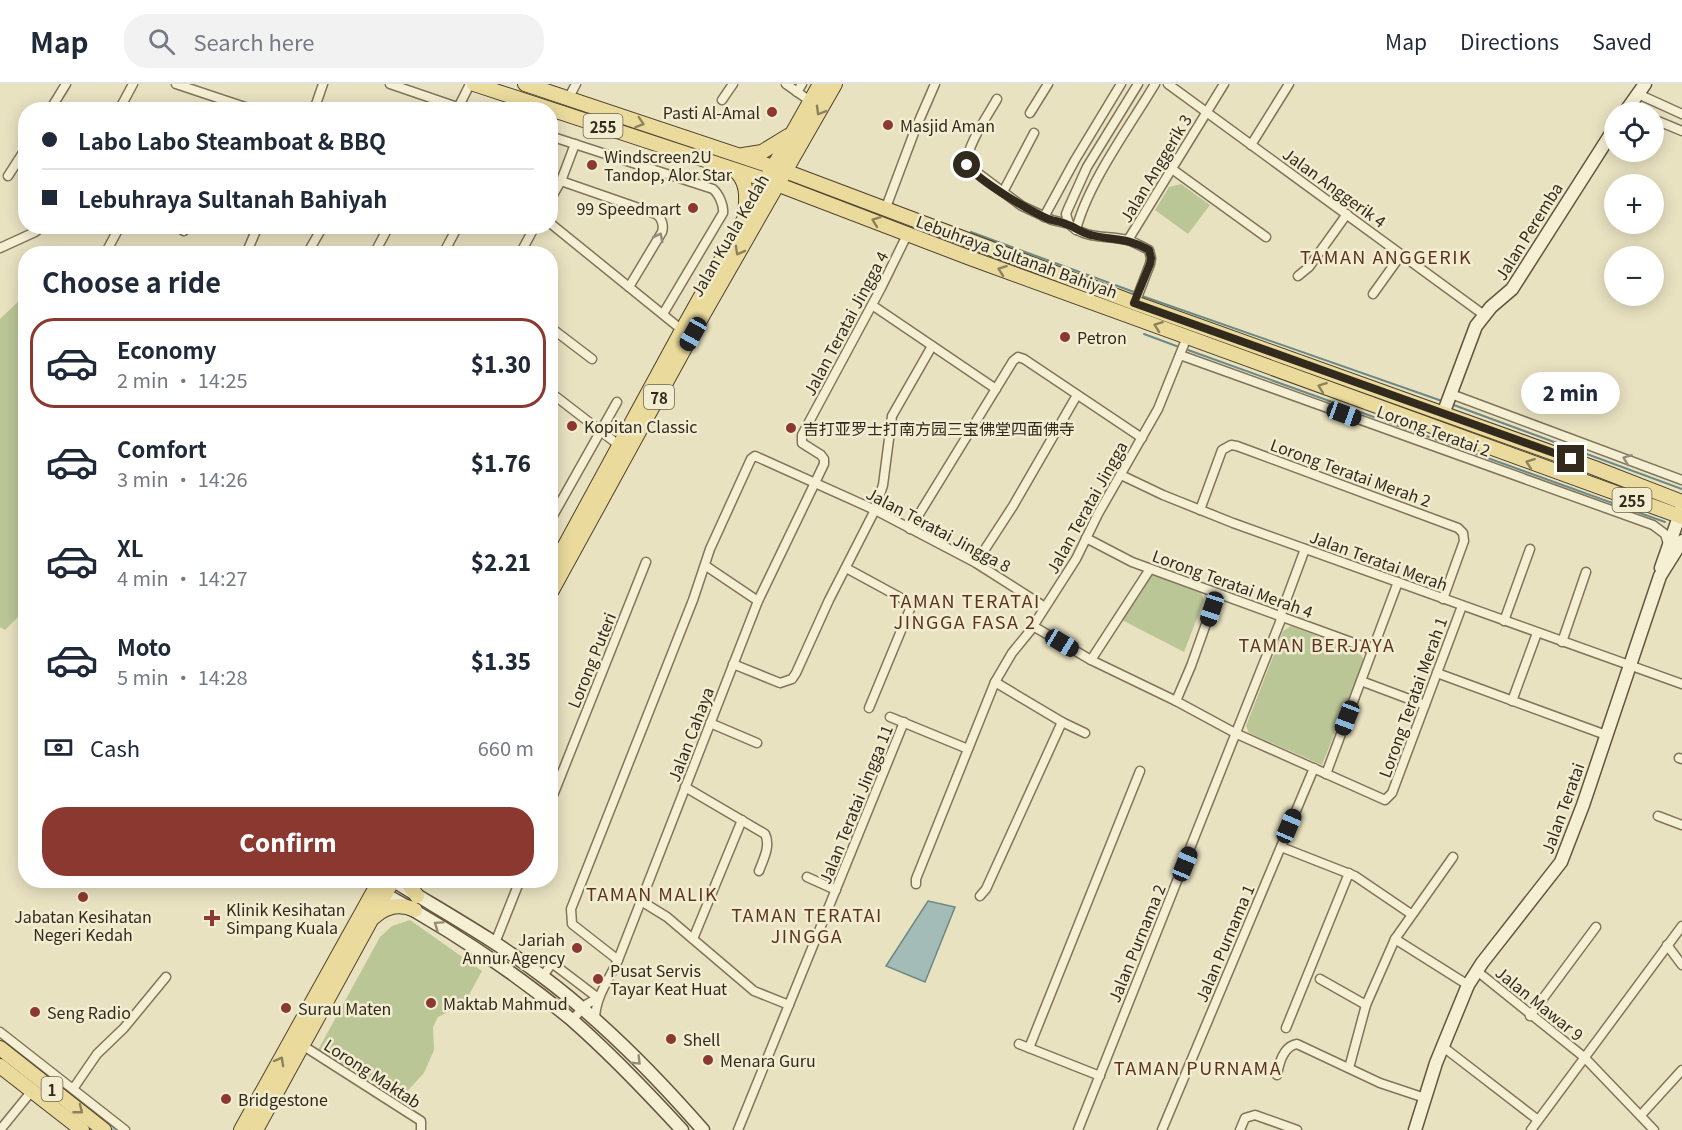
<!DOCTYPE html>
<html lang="en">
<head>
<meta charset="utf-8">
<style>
	:root { --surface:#fff; --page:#f2f2f3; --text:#1f2937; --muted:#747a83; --line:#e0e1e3; --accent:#8b3930 }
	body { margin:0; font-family:Georgia,"Noto Sans SC",serif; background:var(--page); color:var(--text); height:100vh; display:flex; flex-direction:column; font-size:22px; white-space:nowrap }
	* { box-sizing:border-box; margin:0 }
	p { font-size:20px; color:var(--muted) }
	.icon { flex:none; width:33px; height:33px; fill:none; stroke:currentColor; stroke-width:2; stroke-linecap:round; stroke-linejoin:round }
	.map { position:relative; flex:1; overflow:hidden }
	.details { position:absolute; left:18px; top:162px; width:540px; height:642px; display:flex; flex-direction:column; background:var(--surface); border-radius:24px; box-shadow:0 3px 15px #0003 }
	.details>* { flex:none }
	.top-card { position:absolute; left:18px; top:18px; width:540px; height:132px; border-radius:24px; box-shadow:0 3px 15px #0003; display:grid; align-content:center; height:132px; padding:0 24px; background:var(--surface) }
	.controls { position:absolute; left:1604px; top:18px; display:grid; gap:12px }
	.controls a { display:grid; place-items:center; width:60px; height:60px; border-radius:50%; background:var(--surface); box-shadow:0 3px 15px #0003; font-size:30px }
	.end { position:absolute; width:27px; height:27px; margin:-14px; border:8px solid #322a1d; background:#fff; box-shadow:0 0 0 3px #fff }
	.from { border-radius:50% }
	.bubble { position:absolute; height:42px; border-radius:21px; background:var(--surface); box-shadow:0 3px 15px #0003; font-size:20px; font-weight:800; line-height:42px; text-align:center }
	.car { position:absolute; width:18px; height:36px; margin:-18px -9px; border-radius:8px; box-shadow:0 0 4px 2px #0007; background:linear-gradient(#222 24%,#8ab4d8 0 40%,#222 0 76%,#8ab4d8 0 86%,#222 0) }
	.top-card b { display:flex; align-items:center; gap:21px; height:57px; font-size:22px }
	.top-card b+b { border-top:2px solid var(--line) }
	.top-card i { width:15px; height:15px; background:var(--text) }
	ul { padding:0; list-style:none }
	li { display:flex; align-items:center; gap:18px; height:90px; margin:0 12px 9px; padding:0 12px; border:3px solid transparent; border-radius:24px }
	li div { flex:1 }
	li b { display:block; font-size:22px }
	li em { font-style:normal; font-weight:800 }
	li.selected { border-color:var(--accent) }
	li>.icon { width:54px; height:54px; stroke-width:1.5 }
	h2 { padding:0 24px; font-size:27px; line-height:72px }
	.pay { display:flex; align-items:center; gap:15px; height:66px; padding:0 24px; font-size:22px }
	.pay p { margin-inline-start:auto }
	.action { display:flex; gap:12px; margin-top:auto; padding:12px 24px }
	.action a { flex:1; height:69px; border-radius:24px; background:var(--accent); color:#fff; font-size:24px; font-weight:800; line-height:69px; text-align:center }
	header { display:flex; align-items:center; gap:36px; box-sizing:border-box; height:84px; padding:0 30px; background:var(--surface); border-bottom:2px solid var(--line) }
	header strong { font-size:28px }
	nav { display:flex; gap:33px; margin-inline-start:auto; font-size:21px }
	.search { width:420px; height:54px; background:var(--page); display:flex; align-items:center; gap:15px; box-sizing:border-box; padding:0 21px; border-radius:24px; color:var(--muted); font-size:22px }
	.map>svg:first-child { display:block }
	.green { fill:#bbc697 }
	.water { fill:#a4bcb8; stroke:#6c8985; stroke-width:1.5 }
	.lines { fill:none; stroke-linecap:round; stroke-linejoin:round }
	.stream { stroke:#6c8985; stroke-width:2 }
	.canal { stroke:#a4bcb8; stroke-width:8 }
	.street-casing { stroke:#81745a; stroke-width:11 }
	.secondary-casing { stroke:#63553e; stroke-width:15 }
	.primary-casing { stroke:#4f422f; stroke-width:16 }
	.street { stroke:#f5efd4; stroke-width:8 }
	.secondary { stroke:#f5efd4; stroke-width:12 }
	.primary { stroke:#eada9c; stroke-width:14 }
	.oneway { stroke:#8e825c }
	.oneway2 { stroke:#948c78 }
	.route { stroke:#322a1d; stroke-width:8 }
	.poi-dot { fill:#8b3930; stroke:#f2ecd0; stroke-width:2 }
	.labels { text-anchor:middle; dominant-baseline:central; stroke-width:5; stroke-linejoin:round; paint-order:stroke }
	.shield { fill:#f2ecd0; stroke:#6c6453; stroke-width:1.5 }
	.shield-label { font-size:15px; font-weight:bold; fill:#322a1d }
	.poi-label { font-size:16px; fill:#322a1d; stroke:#f2ecd0; text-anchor:start }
	.street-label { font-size:16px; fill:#322a1d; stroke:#f2ecd0 }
	.neighbourhood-label { font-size:18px; letter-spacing:1.5px; fill:#5b3321; stroke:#f2ecd0 }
</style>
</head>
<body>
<header>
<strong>Map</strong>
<div class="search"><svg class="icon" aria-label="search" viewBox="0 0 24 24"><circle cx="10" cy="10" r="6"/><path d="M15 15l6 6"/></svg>Search here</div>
<nav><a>Map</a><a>Directions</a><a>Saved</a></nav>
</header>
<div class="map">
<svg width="1682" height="1046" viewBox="0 0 1682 1046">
	<rect width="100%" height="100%" fill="#e9e2c1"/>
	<g class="green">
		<path d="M 1181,100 L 1210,121 L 1188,150 L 1155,126 L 1169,103 Z"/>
		<path d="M 25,211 L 25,526 L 5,546 L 0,543 L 0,235 Z"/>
		<path d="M 1151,489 L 1200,506 L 1204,516 L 1184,568 L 1120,535 Z"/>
		<path d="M 1291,542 L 1359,568 L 1364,576 L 1322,681 L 1249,649 L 1246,642 L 1283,547 Z"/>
		<path d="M 410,836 L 482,887 L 464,920 L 438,933 L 433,943 L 434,966 L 424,989 L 400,1015 L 318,966 L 380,853 L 392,842 Z"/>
	</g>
	<path class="water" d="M 928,817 L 955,823 L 925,898 L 886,882 Z"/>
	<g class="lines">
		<g class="stream">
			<path d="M 971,148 L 1134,208"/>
			<path d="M 1142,212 L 1442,317"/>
			<path d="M 1144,250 L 1179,263"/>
			<path d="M 1188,266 L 1665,438"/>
			<path d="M 1451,320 L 1682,405"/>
		</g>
		<path class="canal" d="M 101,1036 L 114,1046"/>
		<defs>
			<g id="street">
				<path d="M 176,0 L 254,26"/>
				<path d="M 390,0 L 466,26"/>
				<path d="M 786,0 L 810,17"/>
				<path d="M 1168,0 L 1484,231"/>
				<path d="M 797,8 L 802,0"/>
				<path d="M 1638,10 L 1682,30"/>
				<path d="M 568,15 L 576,0"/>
				<path d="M 997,15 C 988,31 965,64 967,81 L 1022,122 L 1052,136 L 1069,140"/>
				<path d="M 722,16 L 733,0"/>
				<path d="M 1628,24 L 1639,28"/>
				<path d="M 50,26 L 66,0"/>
				<path d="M 119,26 L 133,0"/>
				<path d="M 314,26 L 323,0"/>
				<path d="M 457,26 L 470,0"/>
				<path d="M 1030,29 L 1048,0"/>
				<path d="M 1653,35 L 1682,47"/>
				<path d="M 550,52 L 713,105 C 719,110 724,122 723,129 L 663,230"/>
				<path d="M 1251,61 L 1289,0"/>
				<path d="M 1172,85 L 1266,153"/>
				<path d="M 8,92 L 26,64"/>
				<path d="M 561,97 L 656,130 C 662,134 664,142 662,148 L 629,203"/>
				<path d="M 1003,108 L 1034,49"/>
				<path d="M 550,116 L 561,97 L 575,60"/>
				<path d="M 885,126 L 915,46 L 935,0"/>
				<path d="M 1044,133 L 1075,76 L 1121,0"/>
				<path d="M 550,139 L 682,246"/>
				<path d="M 176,142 L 184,147"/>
				<path d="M 1076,146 C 1088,99 1130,42 1155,0"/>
				<path d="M 1128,156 L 1224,0"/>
				<path d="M 0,164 L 35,148 L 43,142"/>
				<path d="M 447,164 L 454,170"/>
				<path d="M 105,170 L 120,142"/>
				<path d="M 246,170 L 258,142"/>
				<path d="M 307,170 L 323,142"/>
				<path d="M 374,170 L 389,142"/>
				<path d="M 443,170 L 458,142"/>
				<path d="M 520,170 L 535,142"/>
				<path d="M 1298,192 L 1309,183 L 1347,130"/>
				<path d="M 1373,210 L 1401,171"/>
				<path d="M 1135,219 L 1150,180 L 1151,174 L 1149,166 C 1142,163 1135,158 1127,156 C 1107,151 1086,156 1069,140 L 1066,130 L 1068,125 L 1087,83 L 1138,0"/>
				<path d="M 872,221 L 996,305"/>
				<path d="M 550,243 L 592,275"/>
				<path d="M 1180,271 L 1653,441 L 1665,450 L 1668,460"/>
				<path d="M 550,308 L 620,362"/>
				<path d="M 1451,310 L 1682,396"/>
				<path d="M 1121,391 L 1163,411 L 1233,439 L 1682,600"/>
				<path d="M 1200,426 L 1222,366 L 1231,361 L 1237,362 L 1458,444 L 1463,449 L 1464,457 L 1443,515"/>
				<path d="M 550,437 L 617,318"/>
				<path d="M 910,445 L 1013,277 L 1018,273 L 1024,275 L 1142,354"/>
				<path d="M 1086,454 L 1132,478 L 1373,566"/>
				<path d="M 976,479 L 1013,422 L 1077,311"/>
				<path d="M 706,482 L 758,517"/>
				<path d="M 846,484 L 903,515 L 910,525 L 869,624"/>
				<path d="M 1504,537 L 1530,465"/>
				<path d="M 1033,542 L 1091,576 L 1176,617 L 1237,650 L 1385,716 L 1392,709 L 1462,522"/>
				<path d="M 1562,558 L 1586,488"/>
				<path d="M 1091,576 L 1150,485"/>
				<path d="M 733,580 L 780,599 L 792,595 L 796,589 L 829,516 L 875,426 L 883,401 L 892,332 L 932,262"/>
				<path d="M 1437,589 L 1606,651"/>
				<path d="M 1361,597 L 1425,621"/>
				<path d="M 995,598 L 1062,638 L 1085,649"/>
				<path d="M 1176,617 L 1191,582 L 1217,509"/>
				<path d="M 1512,617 L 1537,549"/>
				<path d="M 890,633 L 968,665"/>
				<path d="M 710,639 L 757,659"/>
				<path d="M 1679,674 L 1682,675"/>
				<path d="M 1326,690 L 1398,498"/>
				<path d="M 685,703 L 765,750 C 771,762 763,776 759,787"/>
				<path d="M 550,719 L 646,478"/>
				<path d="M 1658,732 L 1682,741"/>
				<path d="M 1281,763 L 1355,792 L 1411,830"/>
				<path d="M 807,793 L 836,806"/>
				<path d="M 916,800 L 916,795 L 995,598 L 1012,569 L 1030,547 L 1076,475 L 1098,430 L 1158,325 L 1187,253"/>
				<path d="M 980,812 L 986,805 L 1062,638"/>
				<path d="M 641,817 L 667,833 L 754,907 L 789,921"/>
				<path d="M 693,855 L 742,736"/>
				<path d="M 1395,855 L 1468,901"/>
				<path d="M 495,859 L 520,796"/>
				<path d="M 1667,861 L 1682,881"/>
				<path d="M 618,876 L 572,840 L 571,825 L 693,516 L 710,465 L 751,375 L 755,372 L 875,426 L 976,479 L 1045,523"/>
				<path d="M 1477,887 L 1584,973 L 1654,1046"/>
				<path d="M 543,892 L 552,879 L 598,914"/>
				<path d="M 1320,895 L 1366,921"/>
				<path d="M 1530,932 L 1596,843"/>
				<path d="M 572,936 L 587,920 L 598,914"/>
				<path d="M 595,936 C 595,913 609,896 618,876 L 758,517 L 824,380 L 824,375 L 821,371 L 802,359 L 802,351 L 881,204 L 908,149"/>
				<path d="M 1286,944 L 1349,789"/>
				<path d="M 0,948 L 125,1046"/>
				<path d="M 1019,960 L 1100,992"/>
				<path d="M 302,961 L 421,1037 L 421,1046"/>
				<path d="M 1442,962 L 1538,1036"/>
				<path d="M 1029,964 L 1140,687"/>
				<path d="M 1349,984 L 1366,921 L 1395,855 L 1453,773"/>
				<path d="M 1277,991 C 1279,979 1284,962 1297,960 L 1380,999 L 1425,1014"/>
				<path d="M 73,1005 L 97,970 L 124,944 L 166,893"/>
				<path d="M 1641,1031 L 1682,986"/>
				<path d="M 0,1046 L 31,1008"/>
				<path d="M 738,1046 L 904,638"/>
				<path d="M 1078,1046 C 1144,876 1214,708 1280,538 L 1282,527 L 1305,465"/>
				<path d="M 1162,1046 L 1314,684"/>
				<path d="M 1240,1046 L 1245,1034 L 1255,1031 L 1297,1046"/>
				<path d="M 1531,1046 L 1682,842"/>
			</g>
			<g id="secondary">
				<path d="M 1625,28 L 1645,0"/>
				<path d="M 1443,330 L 1476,242 L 1491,223 L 1512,205 L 1614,45"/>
				<path d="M 1661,484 L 1682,424"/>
				<path d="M 392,796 C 442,827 495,856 542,892 C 601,936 655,991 703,1046"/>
				<path d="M 379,807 C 446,843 513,887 572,936 C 611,970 647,1008 682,1046"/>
				<path d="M 1415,1046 L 1436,979 L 1468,901 L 1482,879 L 1561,778 L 1583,721 L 1660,492 L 1682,457"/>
			</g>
			<g id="primary">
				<path d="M 474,0 L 766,96 L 970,174 L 1682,433"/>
				<path d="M 525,0 L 785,87 L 1135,219 L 1592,383 L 1682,418"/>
				<path d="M 743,71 L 762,68 L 788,52"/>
				<path d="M 734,86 C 748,96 747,114 745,129"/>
				<path d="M 550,489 L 682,246 L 820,0"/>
				<path d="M 550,510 L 703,231 L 835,0"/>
				<path d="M 406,796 L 417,812"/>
				<path d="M 374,833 C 386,822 400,819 415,826"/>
				<path d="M 0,964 L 104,1046"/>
				<path d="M 0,982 L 82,1046"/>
				<path d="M 241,1046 L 380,796"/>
				<path d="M 256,1046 L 393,796"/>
			</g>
		</defs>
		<use href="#street" class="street-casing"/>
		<use href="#secondary" class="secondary-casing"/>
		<use href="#primary" class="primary-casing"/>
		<use href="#street" class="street"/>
		<use href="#secondary" class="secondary"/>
		<use href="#primary" class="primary"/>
	</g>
	<defs><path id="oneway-chevron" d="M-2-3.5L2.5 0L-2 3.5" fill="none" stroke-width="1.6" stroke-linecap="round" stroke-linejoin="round" transform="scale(1.5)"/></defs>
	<g class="oneway">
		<use href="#oneway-chevron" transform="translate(820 27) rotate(120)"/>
		<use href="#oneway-chevron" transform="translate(640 39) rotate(18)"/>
		<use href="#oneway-chevron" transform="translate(876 137) rotate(-159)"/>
		<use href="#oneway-chevron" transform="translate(739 167) rotate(119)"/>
		<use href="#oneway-chevron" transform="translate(1002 186) rotate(-160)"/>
		<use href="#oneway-chevron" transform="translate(1158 242) rotate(-160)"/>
		<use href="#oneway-chevron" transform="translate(1322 303) rotate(-160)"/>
		<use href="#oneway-chevron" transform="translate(1530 379) rotate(-160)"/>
		<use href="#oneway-chevron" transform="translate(280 977) rotate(-61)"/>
		<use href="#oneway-chevron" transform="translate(79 1026) rotate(38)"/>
	</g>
	<g class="oneway2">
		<use href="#oneway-chevron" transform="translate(659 153) rotate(-63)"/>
		<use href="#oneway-chevron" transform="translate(1627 375) rotate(-159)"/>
		<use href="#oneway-chevron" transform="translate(438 841) rotate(-146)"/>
		<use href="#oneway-chevron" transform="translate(637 977) rotate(45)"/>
	</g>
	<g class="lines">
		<path class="route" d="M 967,81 C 979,97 1025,124 1044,133 C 1051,137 1059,137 1066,140 C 1075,143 1082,149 1091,151 C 1114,157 1127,153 1149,166 L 1151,174 L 1150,180 L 1134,219 L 1571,375"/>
	</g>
	<g class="poi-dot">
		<circle cx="772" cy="28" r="6"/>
		<circle cx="888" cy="41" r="6"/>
		<circle cx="592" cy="81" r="6"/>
		<circle cx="693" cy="124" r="6"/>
		<circle cx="1065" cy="253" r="6"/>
		<circle cx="572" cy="342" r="6"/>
		<circle cx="791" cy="344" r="6"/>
		<circle cx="83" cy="813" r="6"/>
		<path d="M209 825h6v6h6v6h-6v6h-6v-6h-6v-6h6z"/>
		<circle cx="577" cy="864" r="6"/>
		<circle cx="598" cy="895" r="6"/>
		<circle cx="431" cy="919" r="6"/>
		<circle cx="286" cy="924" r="6"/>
		<circle cx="35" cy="928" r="6"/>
		<circle cx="671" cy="955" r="6"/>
		<circle cx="708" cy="976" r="6"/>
		<circle cx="226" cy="1015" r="6"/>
	</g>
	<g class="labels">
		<g class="shield">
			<rect x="583.5" y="30" width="39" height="24" rx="4.5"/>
			<rect x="644" y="301" width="30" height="24" rx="4.5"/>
			<rect x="1612.5" y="404" width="39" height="24" rx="4.5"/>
			<rect x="41.5" y="993" width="21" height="24" rx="4.5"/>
		</g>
		<g class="shield-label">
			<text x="603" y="42">255</text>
			<text x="659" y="313">78</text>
			<text x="1632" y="416">255</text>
			<text x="52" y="1005">1</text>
		</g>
		<g class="poi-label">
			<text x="760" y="28" text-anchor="end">Pasti Al-Amal</text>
			<text x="900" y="41">Masjid Aman</text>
			<text x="604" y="72">Windscreen2U<tspan x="604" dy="18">Tandop, Alor Star</tspan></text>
			<text x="681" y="124" text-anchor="end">99 Speedmart</text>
			<text x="1077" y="253">Petron</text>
			<text x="584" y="342">Kopitan Classic</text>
			<text x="803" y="344">吉打亚罗士打南方园三宝佛堂四面佛寺</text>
			<text x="226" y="825">Klinik Kesihatan<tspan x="226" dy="18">Simpang Kuala</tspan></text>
			<text x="83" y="832" text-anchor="middle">Jabatan Kesihatan<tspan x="83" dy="18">Negeri Kedah</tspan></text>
			<text x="565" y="855" text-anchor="end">Jariah<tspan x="565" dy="18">Annur Agency</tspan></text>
			<text x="610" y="886">Pusat Servis<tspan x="610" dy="18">Tayar Keat Huat</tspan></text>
			<text x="443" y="919">Maktab Mahmud</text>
			<text x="298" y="924">Surau Maten</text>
			<text x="47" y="928">Seng Radio</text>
			<text x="683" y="955">Shell</text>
			<text x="720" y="976">Menara Guru</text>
			<text x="238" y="1015">Bridgestone</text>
		</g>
		<g class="street-label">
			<text transform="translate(1155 84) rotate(-59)">Jalan Anggerik 3</text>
			<text transform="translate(1335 103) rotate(36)">Jalan Anggerik 4</text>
			<text transform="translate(1528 147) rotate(-58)">Jalan Peremba</text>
			<text transform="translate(729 151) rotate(-60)">Jalan Kuala Kedah</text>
			<text transform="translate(1017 172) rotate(20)">Lebuhraya Sultanah Bahiyah</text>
			<text transform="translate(845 239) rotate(-62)">Jalan Teratai Jingga 4</text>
			<text transform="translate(1434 346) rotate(20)">Lorong Teratai 2</text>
			<text transform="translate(1351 388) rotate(20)">Lorong Teratai Merah 2</text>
			<text transform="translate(1086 423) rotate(-61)">Jalan Teratai Jingga</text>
			<text transform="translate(939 445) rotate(28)">Jalan Teratai Jingga 8</text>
			<text transform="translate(1379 476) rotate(20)">Jalan Teratai Merah</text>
			<text transform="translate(1233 499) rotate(20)">Lorong Teratai Merah 4</text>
			<text transform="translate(591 576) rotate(-68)">Lorong Puteri</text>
			<text transform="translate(1412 613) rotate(-70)">Lorong Teratai Merah 1</text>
			<text transform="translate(690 650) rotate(-69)">Jalan Cahaya</text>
			<text transform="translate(855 720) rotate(-68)">Jalan Teratai Jingga 11</text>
			<text transform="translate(1562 724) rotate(-70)">Jalan Teratai</text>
			<text transform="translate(1136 859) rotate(-68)">Jalan Purnama 2</text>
			<text transform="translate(1224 859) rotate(-67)">Jalan Purnama 1</text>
			<text transform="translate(1540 919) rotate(39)">Jalan Mawar 9</text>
			<text transform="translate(373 989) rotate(33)">Lorong Maktab</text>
		</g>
		<g class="neighbourhood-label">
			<text x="1386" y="172">TAMAN ANGGERIK</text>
			<text x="965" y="516">TAMAN TERATAI<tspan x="965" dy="21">JINGGA FASA 2</tspan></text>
			<text x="1317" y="560">TAMAN BERJAYA</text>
			<text x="652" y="809">TAMAN MALIK</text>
			<text x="807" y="830">TAMAN TERATAI<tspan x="807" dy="21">JINGGA</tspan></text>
			<text x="1198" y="983">TAMAN PURNAMA</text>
		</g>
	</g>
</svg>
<div class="controls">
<a><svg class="icon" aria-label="locate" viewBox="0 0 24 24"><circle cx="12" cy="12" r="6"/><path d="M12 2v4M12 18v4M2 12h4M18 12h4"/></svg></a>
<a>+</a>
<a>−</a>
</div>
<i class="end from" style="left:967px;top:81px"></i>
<i class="end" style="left:1571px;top:375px"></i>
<div class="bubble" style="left:1521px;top:288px;width:99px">2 min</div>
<i class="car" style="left:693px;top:250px;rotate:209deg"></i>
<i class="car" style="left:1344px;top:330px;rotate:110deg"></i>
<i class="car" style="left:1212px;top:525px;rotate:198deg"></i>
<i class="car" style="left:1062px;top:559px;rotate:121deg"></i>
<i class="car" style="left:1347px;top:634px;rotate:201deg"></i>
<i class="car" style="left:1289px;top:742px;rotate:23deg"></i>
<i class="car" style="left:1185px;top:780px;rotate:22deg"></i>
<div class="top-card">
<b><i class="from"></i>Labo Labo Steamboat &amp; BBQ</b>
<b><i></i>Lebuhraya Sultanah Bahiyah</b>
</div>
<section class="details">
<h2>Choose a ride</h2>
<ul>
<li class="selected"><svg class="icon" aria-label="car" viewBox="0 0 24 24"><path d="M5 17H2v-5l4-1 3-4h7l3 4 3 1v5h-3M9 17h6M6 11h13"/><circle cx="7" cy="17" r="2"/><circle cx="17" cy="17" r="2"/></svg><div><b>Economy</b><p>2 min · 14:25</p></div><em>$1.30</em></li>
<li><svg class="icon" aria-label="car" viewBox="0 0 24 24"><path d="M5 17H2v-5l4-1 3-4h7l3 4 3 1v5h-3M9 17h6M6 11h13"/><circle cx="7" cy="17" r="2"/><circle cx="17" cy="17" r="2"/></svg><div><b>Comfort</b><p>3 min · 14:26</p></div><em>$1.76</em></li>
<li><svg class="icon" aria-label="car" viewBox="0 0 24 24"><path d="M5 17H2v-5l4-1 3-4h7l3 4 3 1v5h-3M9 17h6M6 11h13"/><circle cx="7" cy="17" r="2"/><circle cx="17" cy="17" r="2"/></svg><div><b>XL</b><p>4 min · 14:27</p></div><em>$2.21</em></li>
<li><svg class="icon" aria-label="car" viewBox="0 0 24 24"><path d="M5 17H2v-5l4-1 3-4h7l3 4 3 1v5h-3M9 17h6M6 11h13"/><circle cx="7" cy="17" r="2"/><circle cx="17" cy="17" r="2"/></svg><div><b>Moto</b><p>5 min · 14:28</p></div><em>$1.35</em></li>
</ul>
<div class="pay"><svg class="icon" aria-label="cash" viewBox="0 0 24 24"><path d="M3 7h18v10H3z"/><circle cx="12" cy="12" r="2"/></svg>Cash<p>660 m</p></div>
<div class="action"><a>Confirm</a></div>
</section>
</div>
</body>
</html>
